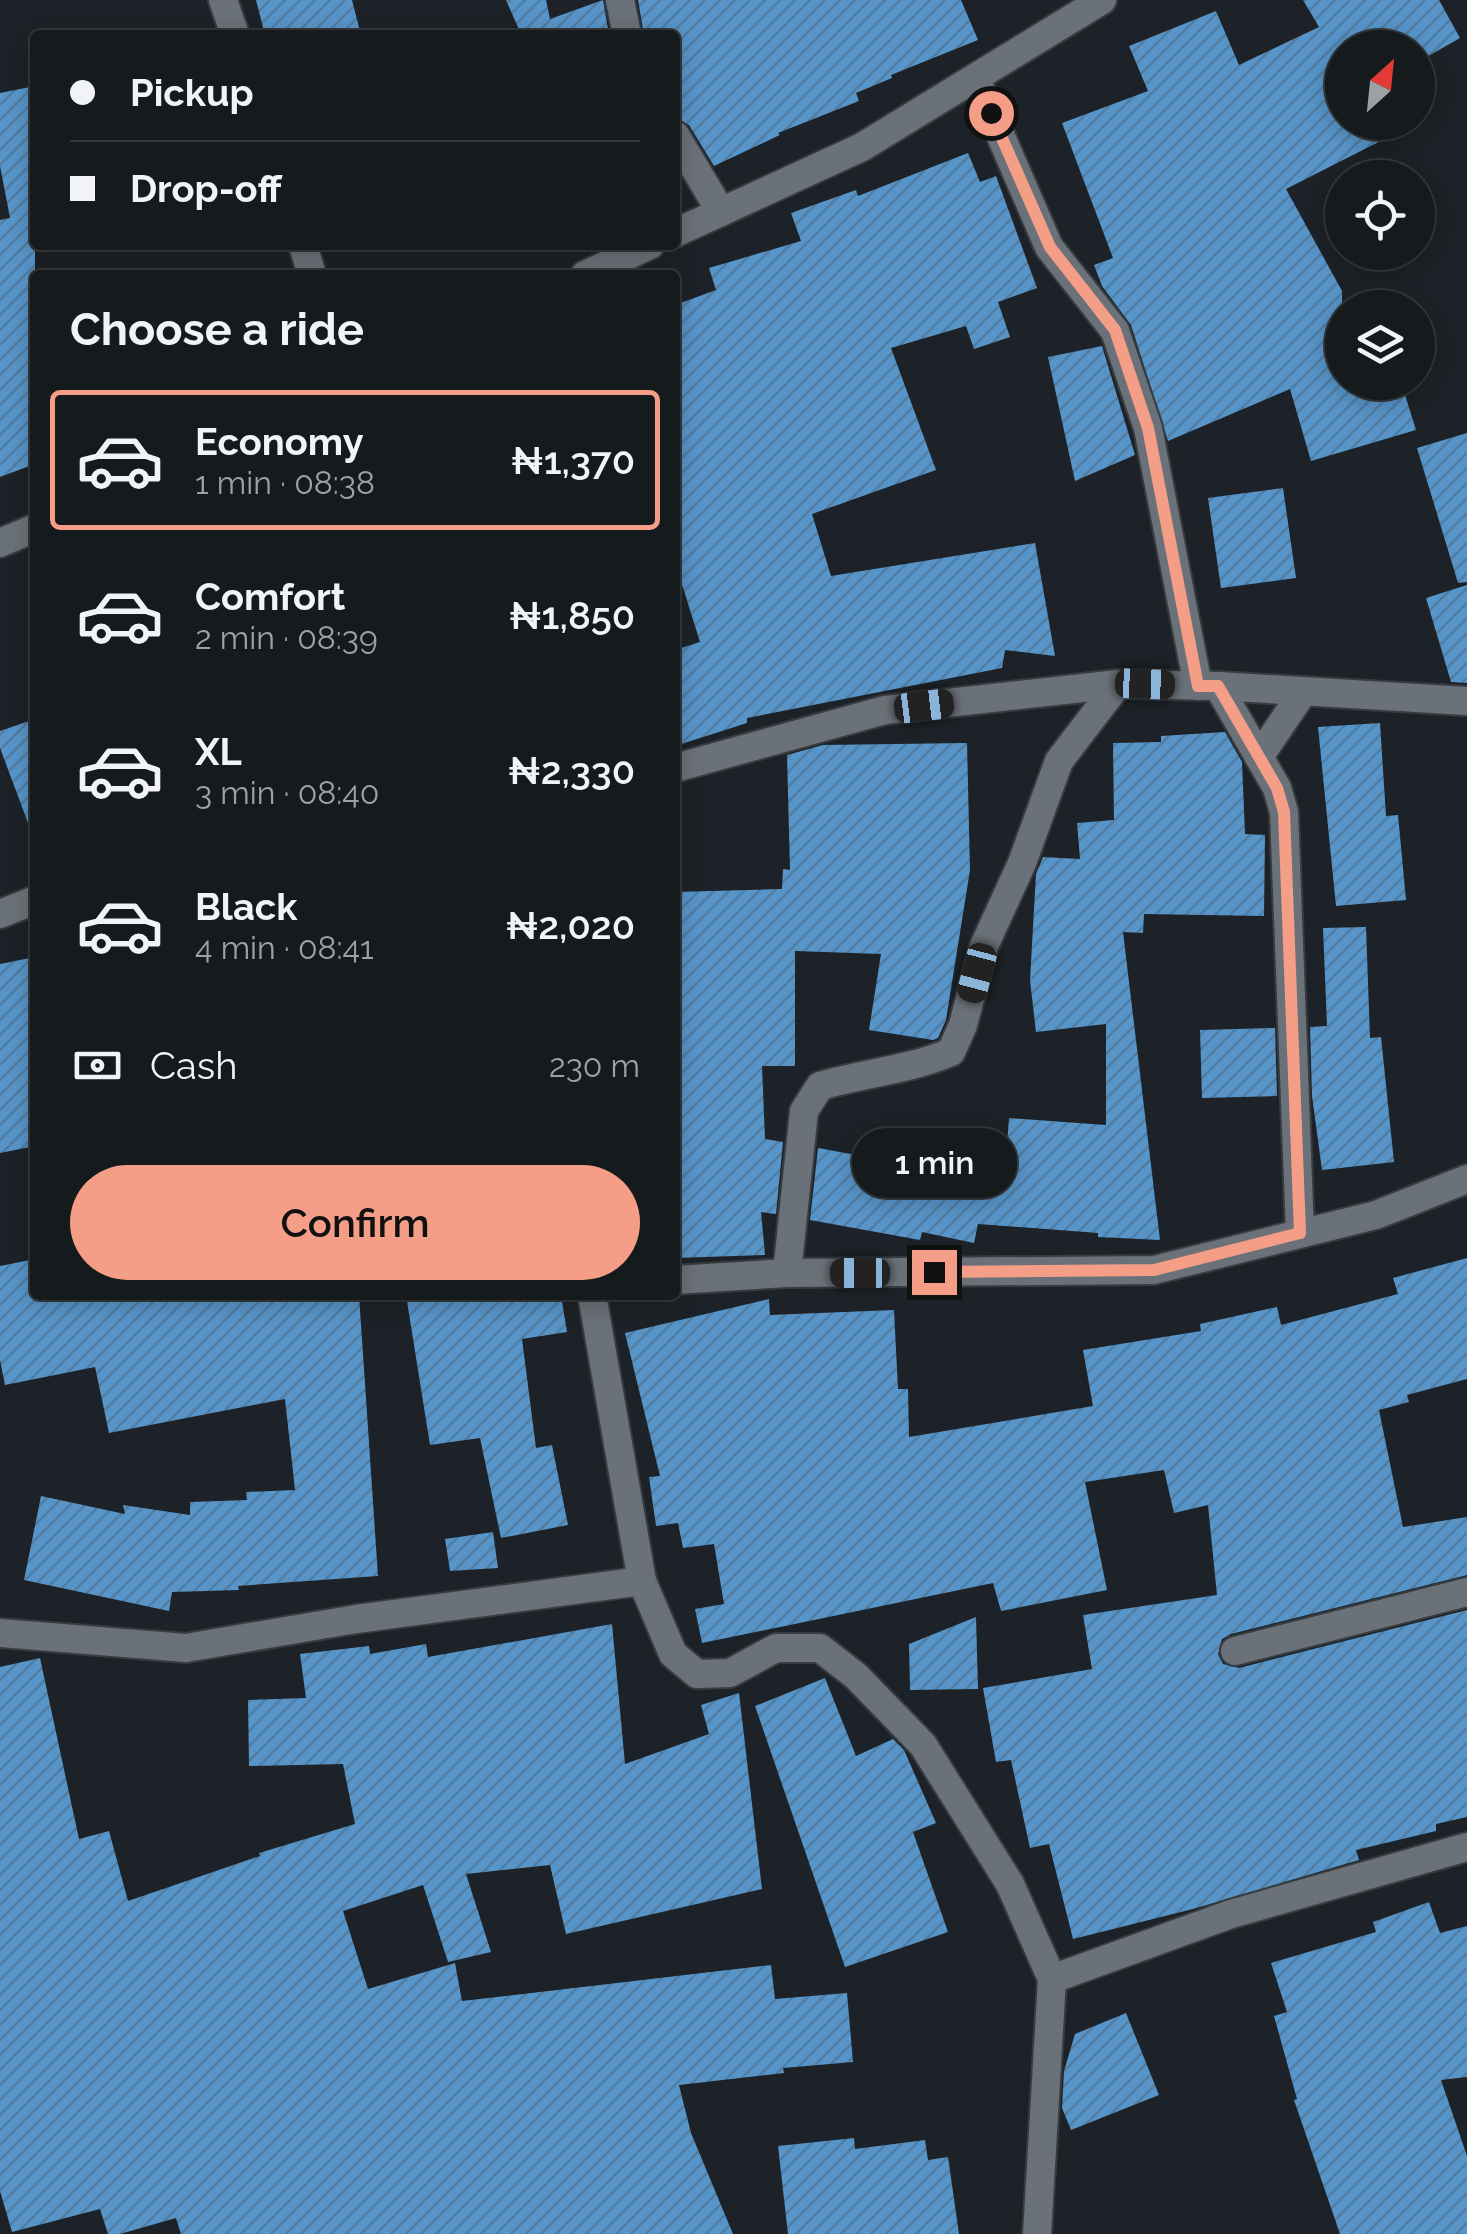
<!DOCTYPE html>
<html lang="en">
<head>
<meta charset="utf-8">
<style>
	:root { --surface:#151a1d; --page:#1e2326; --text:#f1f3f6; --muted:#9da1a4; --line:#34383b; --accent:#f49e88 }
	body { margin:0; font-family:Raleway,sans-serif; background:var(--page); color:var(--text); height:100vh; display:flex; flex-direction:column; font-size:38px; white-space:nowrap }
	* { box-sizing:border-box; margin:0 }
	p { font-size:32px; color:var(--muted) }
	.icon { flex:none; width:55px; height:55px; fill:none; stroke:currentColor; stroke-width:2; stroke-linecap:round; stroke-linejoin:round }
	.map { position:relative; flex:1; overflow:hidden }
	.sheet { position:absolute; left:30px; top:270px; width:650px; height:1030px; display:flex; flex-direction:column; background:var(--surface); border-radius:10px; box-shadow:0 5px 25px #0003,0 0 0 2px var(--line) }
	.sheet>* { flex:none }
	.guide { position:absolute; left:30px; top:30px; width:650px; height:220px; border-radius:10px; box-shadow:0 5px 25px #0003,0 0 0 2px var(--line); display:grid; align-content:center; height:220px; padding:0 40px; background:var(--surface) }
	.needle { width:65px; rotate:27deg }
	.buttons { position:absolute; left:1325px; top:30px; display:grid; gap:20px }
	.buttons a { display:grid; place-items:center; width:110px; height:110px; border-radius:50%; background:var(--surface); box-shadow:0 5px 25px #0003,0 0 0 2px var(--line); font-size:50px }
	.end { position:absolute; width:45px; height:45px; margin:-22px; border:12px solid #f49e88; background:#111; box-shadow:0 0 0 5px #111 }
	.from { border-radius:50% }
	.bubble { position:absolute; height:70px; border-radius:35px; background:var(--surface); box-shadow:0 5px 25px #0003,0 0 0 2px var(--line); font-size:32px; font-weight:600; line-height:70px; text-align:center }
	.car { position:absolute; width:30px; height:60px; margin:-30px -15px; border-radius:12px; box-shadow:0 0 8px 2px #0007; background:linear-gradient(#222 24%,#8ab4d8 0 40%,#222 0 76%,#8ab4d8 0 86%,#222 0) }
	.guide b { display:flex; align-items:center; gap:35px; height:95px; font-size:38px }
	.guide b+b { border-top:2px solid var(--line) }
	.guide i { width:25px; height:25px; background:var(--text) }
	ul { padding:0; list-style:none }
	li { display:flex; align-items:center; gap:30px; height:140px; margin:0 20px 15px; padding:0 20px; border:5px solid transparent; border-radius:10px }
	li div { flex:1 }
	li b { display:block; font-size:38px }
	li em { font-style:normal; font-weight:600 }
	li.selected { border-color:var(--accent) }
	li>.icon { width:90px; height:90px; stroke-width:1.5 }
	h2 { padding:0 40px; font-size:45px; line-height:120px }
	.pay { display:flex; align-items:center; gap:25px; height:110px; padding:0 40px; font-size:38px }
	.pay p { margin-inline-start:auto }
	.action { display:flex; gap:20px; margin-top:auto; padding:20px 40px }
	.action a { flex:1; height:115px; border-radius:60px; background:var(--accent); color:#111; font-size:40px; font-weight:600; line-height:115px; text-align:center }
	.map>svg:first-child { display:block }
	.building { fill:url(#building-hatch) }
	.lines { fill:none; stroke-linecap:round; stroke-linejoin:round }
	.minor-casing { stroke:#373c40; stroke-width:32 }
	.minor { stroke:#6b7178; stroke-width:28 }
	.route { stroke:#f49e88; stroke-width:12 }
</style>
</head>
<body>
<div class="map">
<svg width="1467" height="2234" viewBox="0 0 1467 2234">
	<defs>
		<pattern id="building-hatch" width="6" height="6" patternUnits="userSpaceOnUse" patternTransform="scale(2.5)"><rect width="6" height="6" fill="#5795c9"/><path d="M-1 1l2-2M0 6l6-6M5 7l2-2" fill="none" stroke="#517da2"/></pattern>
	</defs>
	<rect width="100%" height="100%" fill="#1c2227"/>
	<g class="building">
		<path d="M 256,0 L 352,0 L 361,35 L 265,35 Z"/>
		<path d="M 506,0 L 546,0 L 550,19 L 603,0 L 609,35 L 515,35 L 520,32 Z"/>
		<path d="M 638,0 L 961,0 L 978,40 L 891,75 L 892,78 L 856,93 L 859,101 L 778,133 L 780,135 L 714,166 L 689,125 L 675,118 L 675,35 L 644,35 Z"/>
		<path d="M 1303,0 L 1439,0 L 1460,38 L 1418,62 L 1418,48 L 1342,48 L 1342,122 L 1418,122 L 1286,189 L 1342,291 L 1342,382 L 1401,382 L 1416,430 L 1311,461 L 1290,389 L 1168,441 L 1131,325 L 1102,286 L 1094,265 L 1113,258 L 1062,123 L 1148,91 L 1129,46 L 1216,11 L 1239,65 L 1319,27 Z"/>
		<path d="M 35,86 L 35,464 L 0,477 L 0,220 L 10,218 L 0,166 L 0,93 Z"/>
		<path d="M 968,153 L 980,182 L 996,176 L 1037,288 L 998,302 L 1010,337 L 974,349 L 966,326 L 891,348 L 936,470 L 812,514 L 831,576 L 1035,543 L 1055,656 L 1005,650 L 1002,668 L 747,718 L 747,723 L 675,746 L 675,650 L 700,642 L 675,562 L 675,305 L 716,290 L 709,268 L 801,241 L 791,213 L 856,190 L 858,196 Z"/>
		<path d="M 1102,346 L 1135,455 L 1075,481 L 1048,357 Z"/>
		<path d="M 1467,433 L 1467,582 L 1458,583 L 1417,448 Z"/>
		<path d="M 1283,488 L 1296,578 L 1221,588 L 1208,498 Z"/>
		<path d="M 1467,585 L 1467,683 L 1451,682 L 1426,598 Z"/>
		<path d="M 35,719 L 35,831 L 31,831 L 0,748 L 0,731 Z"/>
		<path d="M 1380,723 L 1386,816 L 1398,815 L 1406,900 L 1336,906 L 1318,727 Z"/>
		<path d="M 1225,732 L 1242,762 L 1245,834 L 1265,835 L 1264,916 L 1144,914 L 1143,933 L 1123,932 L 1160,1240 L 1098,1237 L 1098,1233 L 978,1224 L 974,1243 L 922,1232 L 920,1240 L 810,1220 L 818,1148 L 911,1165 L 917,1137 L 1006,1157 L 1009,1118 L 1106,1125 L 1106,1024 L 1036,1032 L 1030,980 L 1036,874 L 1043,857 L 1080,859 L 1077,823 L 1114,820 L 1113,743 L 1161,742 L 1161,736 Z"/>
		<path d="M 967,743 L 970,870 L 946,1020 L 938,1038 L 933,1040 L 869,1030 L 881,954 L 795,951 L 795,1066 L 762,1066 L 765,1139 L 783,1142 L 776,1214 L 761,1212 L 765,1255 L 675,1258 L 675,892 L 782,889 L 783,869 L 790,870 L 787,755 L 823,745 Z"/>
		<path d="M 1366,927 L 1370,1038 L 1381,1037 L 1394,1162 L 1322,1170 L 1312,1096 L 1310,1027 L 1327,1026 L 1323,928 Z"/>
		<path d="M 35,957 L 35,1146 L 0,1153 L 0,964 Z"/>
		<path d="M 1275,1028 L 1277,1096 L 1202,1098 L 1200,1030 Z"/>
		<path d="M 1467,1258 L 1467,1379 L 1407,1395 L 1409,1402 L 1379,1410 L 1403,1527 L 1467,1517 L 1467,1575 L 1231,1634 L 1222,1639 L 1218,1654 L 1223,1664 L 1239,1668 L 1467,1610 L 1467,1817 L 1436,1824 L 1436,1831 L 1356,1850 L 1359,1860 L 1193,1909 L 1073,1939 L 1049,1844 L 1030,1848 L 1011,1760 L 996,1762 L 983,1688 L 1092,1669 L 1083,1615 L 1217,1595 L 1208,1505 L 1174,1513 L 1164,1470 L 1085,1482 L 1107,1590 L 1001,1611 L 993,1583 L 702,1643 L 695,1609 L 724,1604 L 714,1544 L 683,1548 L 678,1523 L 656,1526 L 649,1477 L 660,1476 L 625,1333 L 769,1299 L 770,1315 L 894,1310 L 898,1389 L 908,1389 L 909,1437 L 1093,1406 L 1083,1350 L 1201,1331 L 1200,1324 L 1277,1307 L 1281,1325 L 1398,1294 L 1393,1278 Z"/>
		<path d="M 35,1259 L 35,1295 L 359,1295 L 378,1576 L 238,1586 L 239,1590 L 172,1592 L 169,1611 L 24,1580 L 41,1496 L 125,1514 L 123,1505 L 190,1515 L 190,1502 L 247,1500 L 246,1492 L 295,1490 L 285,1399 L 109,1433 L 95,1367 L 5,1385 L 0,1360 L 0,1266 Z"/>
		<path d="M 406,1295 L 561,1295 L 567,1332 L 522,1339 L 536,1448 L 552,1445 L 568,1525 L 501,1538 L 480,1438 L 430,1445 Z"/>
		<path d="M 493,1532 L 498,1568 L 450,1571 L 445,1539 Z"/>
		<path d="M 976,1617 L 978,1689 L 910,1690 L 909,1644 Z"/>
		<path d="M 612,1624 L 625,1764 L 709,1734 L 701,1705 L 739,1693 L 762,1889 L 566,1934 L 550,1865 L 466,1874 L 491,1952 L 448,1962 L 423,1885 L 343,1911 L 368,1989 L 455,1963 L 462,2001 L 771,1965 L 775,1999 L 847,1993 L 853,2062 L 783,2068 L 784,2073 L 679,2085 L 691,2133 L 733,2234 L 181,2234 L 176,2218 L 120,2234 L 108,2234 L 100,2209 L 12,2232 L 0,2191 L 0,1667 L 40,1658 L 79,1839 L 109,1831 L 128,1901 L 260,1856 L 259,1853 L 355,1824 L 343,1764 L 249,1766 L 248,1700 L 306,1698 L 300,1654 L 369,1646 L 370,1654 L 426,1644 L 428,1657 Z"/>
		<path d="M 825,1678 L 856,1756 L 893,1739 L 904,1750 L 936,1823 L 913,1832 L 948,1932 L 845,1967 L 755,1706 Z"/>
		<path d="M 1429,1902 L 1440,1933 L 1467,1926 L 1467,2077 L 1441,2080 L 1467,2156 L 1467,2234 L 1340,2234 L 1294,2100 L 1297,2099 L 1274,2016 L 1287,2012 L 1271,1963 L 1376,1932 L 1373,1922 Z"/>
		<path d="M 1126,2013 L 1159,2095 L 1071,2130 L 1062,2108 L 1064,2071 L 1075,2034 Z"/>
		<path d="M 854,2138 L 855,2149 L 925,2140 L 928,2160 L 948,2157 L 959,2234 L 788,2234 L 778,2146 Z"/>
	</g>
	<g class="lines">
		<defs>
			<g id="minor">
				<path d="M 223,0 L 235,35"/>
				<path d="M 620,0 L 627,35"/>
				<path d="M 976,79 L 1049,247 L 1115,331 L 1148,428 L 1198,686"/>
				<path d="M 675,135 L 721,212"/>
				<path d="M 675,233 L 862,147 L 1102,0"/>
				<path d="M 303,245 L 312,275"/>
				<path d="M 585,275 L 650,245"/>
				<path d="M 0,543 L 35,528"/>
				<path d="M 1218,686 L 1277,788 L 1284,812 L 1300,1233"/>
				<path d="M 1259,757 L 1303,692"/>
				<path d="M 675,768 L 885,710 L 1118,684 L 1218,686 L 1467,701"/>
				<path d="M 0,914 L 35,900"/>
				<path d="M 787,1273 L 804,1111 L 820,1086 C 864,1073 909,1070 951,1052 L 963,1025 L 984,946 L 1022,863 L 1059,761 L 1118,684"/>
				<path d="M 675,1280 L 787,1273 L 1154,1270 L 1376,1215 L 1467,1179"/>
				<path d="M 592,1295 L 642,1581 L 673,1654 L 697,1674 L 730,1673 L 776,1648 L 820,1648 L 856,1676 L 923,1745 L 1010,1884 L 1052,1979 L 1037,2234"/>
				<path d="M 0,1633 L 186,1648 L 356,1619 L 642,1581"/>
				<path d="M 1235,1651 L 1467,1592"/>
				<path d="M 1052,1979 L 1231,1914 L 1467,1847"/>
			</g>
		</defs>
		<use href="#minor" class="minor-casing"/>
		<use href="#minor" class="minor"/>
	</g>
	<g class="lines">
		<path class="route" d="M 934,1272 L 1154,1270 L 1300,1233 L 1284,812 L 1277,788 L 1218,686 L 1198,686 L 1148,428 L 1115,330 L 1050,247 L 991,113"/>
	</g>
</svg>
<div class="buttons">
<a><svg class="needle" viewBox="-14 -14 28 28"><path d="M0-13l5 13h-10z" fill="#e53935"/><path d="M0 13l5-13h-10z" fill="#9da1a4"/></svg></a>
<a><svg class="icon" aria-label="locate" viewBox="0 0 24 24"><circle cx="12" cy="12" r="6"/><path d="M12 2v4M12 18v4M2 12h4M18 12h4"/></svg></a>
<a><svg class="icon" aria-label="layers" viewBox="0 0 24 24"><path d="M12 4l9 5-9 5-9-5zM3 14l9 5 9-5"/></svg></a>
</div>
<i class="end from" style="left:991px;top:113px"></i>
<i class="end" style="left:934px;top:1272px"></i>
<div class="bubble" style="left:852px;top:1128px;width:165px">1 min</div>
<i class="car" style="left:1145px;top:684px;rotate:92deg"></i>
<i class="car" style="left:924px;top:706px;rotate:83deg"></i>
<i class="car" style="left:977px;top:973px;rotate:195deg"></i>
<i class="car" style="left:860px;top:1273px;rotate:270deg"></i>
<div class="guide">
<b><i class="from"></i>Pickup</b>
<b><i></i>Drop-off</b>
</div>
<section class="sheet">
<h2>Choose a ride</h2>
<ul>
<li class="selected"><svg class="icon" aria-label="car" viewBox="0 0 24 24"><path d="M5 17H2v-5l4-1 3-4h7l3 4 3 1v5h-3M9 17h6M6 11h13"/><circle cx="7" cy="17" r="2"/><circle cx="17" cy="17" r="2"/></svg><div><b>Economy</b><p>1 min · 08:38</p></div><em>₦1,370</em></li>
<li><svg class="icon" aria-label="car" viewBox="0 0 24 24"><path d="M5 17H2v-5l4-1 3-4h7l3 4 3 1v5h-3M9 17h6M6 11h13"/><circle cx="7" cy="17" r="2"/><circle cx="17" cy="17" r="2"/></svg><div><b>Comfort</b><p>2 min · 08:39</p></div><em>₦1,850</em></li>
<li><svg class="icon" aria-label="car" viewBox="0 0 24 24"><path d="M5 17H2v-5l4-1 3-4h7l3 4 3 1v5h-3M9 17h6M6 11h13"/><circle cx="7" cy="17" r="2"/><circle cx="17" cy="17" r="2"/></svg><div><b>XL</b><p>3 min · 08:40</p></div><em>₦2,330</em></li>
<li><svg class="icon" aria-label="car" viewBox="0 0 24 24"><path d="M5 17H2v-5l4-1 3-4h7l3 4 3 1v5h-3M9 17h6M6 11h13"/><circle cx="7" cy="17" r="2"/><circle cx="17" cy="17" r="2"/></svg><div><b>Black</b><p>4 min · 08:41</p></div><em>₦2,020</em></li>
</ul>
<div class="pay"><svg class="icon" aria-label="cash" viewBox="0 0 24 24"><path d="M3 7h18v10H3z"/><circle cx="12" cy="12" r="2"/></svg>Cash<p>230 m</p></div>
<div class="action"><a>Confirm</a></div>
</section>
</div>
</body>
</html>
